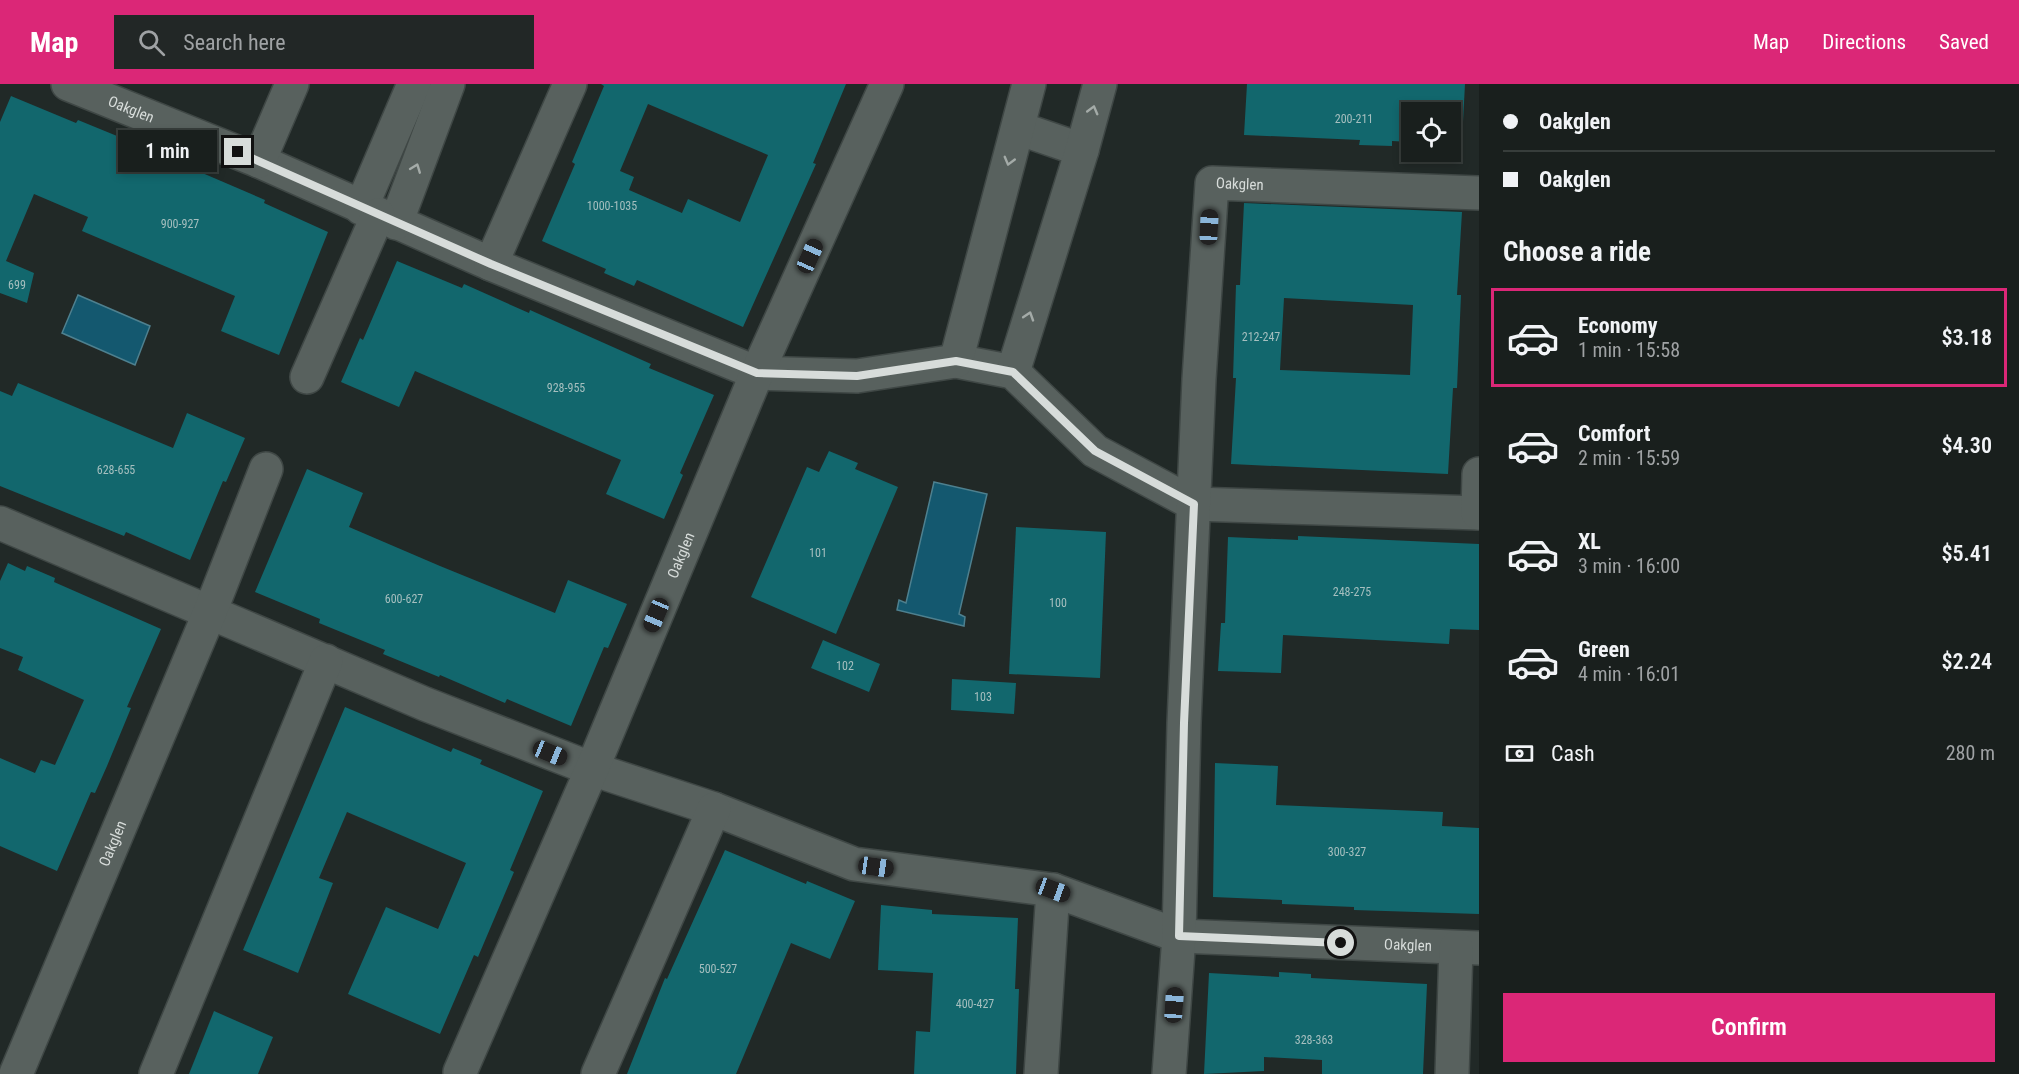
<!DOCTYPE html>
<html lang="en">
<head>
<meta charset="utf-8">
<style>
	:root { --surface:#191f1d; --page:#222726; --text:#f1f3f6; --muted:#9fa2a4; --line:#373d3b; --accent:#db2777 }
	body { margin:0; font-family:"Roboto Condensed",sans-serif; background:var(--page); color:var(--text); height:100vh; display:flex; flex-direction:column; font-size:22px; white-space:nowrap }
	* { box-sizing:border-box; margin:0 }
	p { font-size:20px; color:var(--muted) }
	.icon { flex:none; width:33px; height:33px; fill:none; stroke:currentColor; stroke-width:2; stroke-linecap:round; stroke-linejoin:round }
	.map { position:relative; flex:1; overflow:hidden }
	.details { display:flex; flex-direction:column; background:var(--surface); width:540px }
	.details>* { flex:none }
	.hud { display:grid; align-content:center; height:132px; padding:0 24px; background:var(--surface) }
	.fabs { position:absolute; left:1401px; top:18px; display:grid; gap:12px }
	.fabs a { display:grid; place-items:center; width:60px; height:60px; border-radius:0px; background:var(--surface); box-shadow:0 3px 9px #0003,0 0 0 2px var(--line); font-size:30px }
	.end { position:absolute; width:27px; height:27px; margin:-14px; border:8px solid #d7dcda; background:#111; box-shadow:0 0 0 3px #111 }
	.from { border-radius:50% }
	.bubble { position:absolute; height:42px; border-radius:0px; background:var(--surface); box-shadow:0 3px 9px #0003,0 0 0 2px var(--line); font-size:20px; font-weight:600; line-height:42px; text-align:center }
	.car { position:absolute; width:18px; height:36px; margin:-18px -9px; border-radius:8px; box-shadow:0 0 4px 2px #0007; background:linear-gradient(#222 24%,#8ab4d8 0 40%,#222 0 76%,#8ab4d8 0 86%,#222 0) }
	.hud b { display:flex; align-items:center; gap:21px; height:57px; font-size:22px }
	.hud b+b { border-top:2px solid var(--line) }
	.hud i { width:15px; height:15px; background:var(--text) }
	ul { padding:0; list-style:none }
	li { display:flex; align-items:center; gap:18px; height:99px; margin:0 12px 9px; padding:0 12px; border:3px solid transparent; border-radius:0px }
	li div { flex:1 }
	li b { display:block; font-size:22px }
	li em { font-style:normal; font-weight:600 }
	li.current { border-color:var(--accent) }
	li>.icon { width:54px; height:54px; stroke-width:1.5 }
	h2 { padding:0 24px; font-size:27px; line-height:72px }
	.pay { display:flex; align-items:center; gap:15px; height:66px; padding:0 24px; font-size:22px }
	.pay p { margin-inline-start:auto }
	.primary-button { display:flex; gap:12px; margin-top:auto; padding:12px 24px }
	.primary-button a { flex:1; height:69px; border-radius:0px; background:var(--accent); color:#fff; font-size:24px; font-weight:600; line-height:69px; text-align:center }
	header { display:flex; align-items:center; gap:36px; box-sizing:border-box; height:84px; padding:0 30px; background:var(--accent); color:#fff }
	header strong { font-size:28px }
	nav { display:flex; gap:33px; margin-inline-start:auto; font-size:21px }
	.search { width:420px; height:54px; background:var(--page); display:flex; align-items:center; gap:15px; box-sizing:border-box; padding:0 21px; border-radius:0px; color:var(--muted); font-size:22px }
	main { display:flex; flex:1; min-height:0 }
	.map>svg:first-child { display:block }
	.water { fill:#14586f; stroke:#4e808f; stroke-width:1.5 }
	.building { fill:#12676d; fill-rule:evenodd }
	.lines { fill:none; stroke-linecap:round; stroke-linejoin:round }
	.minor-casing { stroke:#3f4745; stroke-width:36 }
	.minor { stroke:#58615e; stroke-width:33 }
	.oneway { stroke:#a4aba8 }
	.route { stroke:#d7dcda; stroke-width:8 }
	.labels { text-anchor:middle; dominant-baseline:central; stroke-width:6; stroke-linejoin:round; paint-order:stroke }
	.number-label { font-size:12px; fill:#a6bfbf }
	.street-label { font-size:15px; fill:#d7dcda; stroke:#212927 }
</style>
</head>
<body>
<header>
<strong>Map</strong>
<div class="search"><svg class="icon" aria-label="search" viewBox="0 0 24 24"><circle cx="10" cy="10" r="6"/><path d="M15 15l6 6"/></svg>Search here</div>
<nav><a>Map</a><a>Directions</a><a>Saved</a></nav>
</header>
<main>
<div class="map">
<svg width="1479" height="990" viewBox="0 0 1479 990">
	<rect width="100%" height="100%" fill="#212927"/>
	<g class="water">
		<path d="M 78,211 L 150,242 L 135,281 L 62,249 Z"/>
		<path d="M 934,398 L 987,410 L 959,530 L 965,533 L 964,542 L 897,526 L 899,516 L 906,519 Z"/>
	</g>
	<g class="building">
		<path d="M 601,0 L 846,0 L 813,79 L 816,80 L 743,243 L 637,196 L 634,202 L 604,189 L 606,185 L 542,157 L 575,80 L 572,78 L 604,2 ZM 648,20 L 768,71 L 740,138 L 688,115 L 682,129 L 629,106 L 634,93 L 620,87 Z"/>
		<path d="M 1247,0 L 1465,0 L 1462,57 L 1450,57 L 1450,28 L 1412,28 L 1411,58 L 1392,57 L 1392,62 L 1359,61 L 1360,56 L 1244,51 Z"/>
		<path d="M 11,12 L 76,39 L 78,36 L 200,86 L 200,88 L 265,116 L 264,119 L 328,148 L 279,271 L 221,247 L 235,212 L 82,147 L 88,133 L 34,110 L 6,177 L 34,189 L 27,219 L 0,209 L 0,38 Z"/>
		<path d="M 1244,119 L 1462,128 L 1457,211 L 1461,211 L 1457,304 L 1453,304 L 1448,390 L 1231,380 L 1236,294 L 1233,294 L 1236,201 L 1240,201 ZM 1284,214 L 1413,221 L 1410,291 L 1280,286 Z"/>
		<path d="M 397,177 L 462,204 L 464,200 L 529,229 L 530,226 L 651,280 L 649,284 L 714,311 L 680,389 L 683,391 L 664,435 L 606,410 L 621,376 L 415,287 L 399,323 L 341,298 L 360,254 L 363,256 Z"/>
		<path d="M 18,299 L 173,364 L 187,329 L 245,354 L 226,398 L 223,397 L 190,476 L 126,448 L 124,452 L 0,402 L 0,307 L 12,312 Z"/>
		<path d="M 829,367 L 858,379 L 855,385 L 898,403 L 836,550 L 751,513 L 807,383 L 819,388 Z"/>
		<path d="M 307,385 L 363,409 L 349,443 L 440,482 L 555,529 L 568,496 L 627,520 L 608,564 L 604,563 L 571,642 L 507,615 L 505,619 L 440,591 L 439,593 L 383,570 L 385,566 L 319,539 L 320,535 L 255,508 Z"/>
		<path d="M 1016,443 L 1106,448 L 1100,594 L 1009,590 Z"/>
		<path d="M 1298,452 L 1479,460 L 1479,546 L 1450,545 L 1449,560 L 1283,551 L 1281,589 L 1218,587 L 1221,539 L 1225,539 L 1228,453 L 1298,456 Z"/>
		<path d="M 8,479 L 25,487 L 27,482 L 55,494 L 54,498 L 161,545 L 127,623 L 131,624 L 107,682 L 95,709 L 91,708 L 57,787 L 0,762 L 0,674 L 35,689 L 41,676 L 55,681 L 84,616 L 18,586 L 23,573 L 0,564 L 0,497 Z"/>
		<path d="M 823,556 L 880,580 L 869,608 L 811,584 Z"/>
		<path d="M 952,595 L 1016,599 L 1014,630 L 951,626 Z"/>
		<path d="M 345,623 L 451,668 L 453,664 L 482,676 L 480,680 L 543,707 L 510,786 L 514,788 L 478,873 L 474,871 L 440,950 L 348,910 L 386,823 L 438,845 L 466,779 L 347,728 L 319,794 L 333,799 L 298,889 L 243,866 Z"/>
		<path d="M 1215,679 L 1278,682 L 1276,721 L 1443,728 L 1442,742 L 1479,744 L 1479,830 L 1354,826 L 1354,823 L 1282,820 L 1282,816 L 1213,813 Z"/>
		<path d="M 725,766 L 806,800 L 807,797 L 855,817 L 830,875 L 791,859 L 736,990 L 627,990 L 665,894 L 667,895 Z"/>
		<path d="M 881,821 L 932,826 L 932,830 L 1018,834 L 1015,905 L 1019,905 L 1016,990 L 914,990 L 916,947 L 930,948 L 933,889 L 878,886 Z"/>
		<path d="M 1279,888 L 1311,890 L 1311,894 L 1427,900 L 1423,990 L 1322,990 L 1322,976 L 1264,973 L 1264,987 L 1204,990 L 1209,889 L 1279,893 Z"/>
		<path d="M 214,927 L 273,953 L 258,990 L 189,990 Z"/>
	</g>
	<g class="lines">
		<defs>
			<g id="minor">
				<path id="s1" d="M 68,0 L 259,77 L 491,180 L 757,289 L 857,292 L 956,277 L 1013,288 L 1095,367 L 1194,420 L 1479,429"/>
				<path d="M 1018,44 L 1082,66"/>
				<path d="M 259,77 L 292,0"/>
				<path d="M 361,124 L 414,0"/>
				<path d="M 396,139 L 448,0"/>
				<path d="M 491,180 L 570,0"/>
				<path d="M 956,277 L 1029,0"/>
				<path d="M 1013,288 L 1082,66 L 1100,0"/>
				<path d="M 307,293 L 378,131"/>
				<path d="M 1478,429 L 1479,390"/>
				<path id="s2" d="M 0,439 L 425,620 L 592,685 L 714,725 L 854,780 L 1053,806 L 1179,852 L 1479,864"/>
				<path id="s3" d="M 460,988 L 592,685 L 757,289 L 887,0"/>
				<path id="s4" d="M 16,990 L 210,528 L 266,385"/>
				<path d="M 156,990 L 326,577"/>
				<path d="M 598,990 L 714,725"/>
				<path d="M 1041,990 L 1053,806"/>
				<path id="s5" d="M 1169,990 L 1179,852 L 1184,639 L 1199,295 L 1212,99 L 1479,109"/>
				<path d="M 1452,990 L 1456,864"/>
			</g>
		</defs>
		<use href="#minor" class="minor-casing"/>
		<use href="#minor" class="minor"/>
	</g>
	<defs><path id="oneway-chevron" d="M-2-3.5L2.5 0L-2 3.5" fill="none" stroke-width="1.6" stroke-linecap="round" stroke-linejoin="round" transform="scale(1.5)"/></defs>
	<g class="oneway">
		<use href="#oneway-chevron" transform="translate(1093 26) rotate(-75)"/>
		<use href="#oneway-chevron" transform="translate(1009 77) rotate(105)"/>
		<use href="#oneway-chevron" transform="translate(416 84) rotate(-69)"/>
		<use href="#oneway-chevron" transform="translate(1029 232) rotate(-72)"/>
	</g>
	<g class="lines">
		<path class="route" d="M 238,68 L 491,180 L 757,289 L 857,292 L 956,277 L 1013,288 L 1095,367 L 1194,420 L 1184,639 L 1179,852 L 1341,859"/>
	</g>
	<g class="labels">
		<g class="number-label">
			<text x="1354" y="35">200-211</text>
			<text x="612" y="122">1000-1035</text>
			<text x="180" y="140">900-927</text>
			<text x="17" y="201">699</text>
			<text x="1261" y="253">212-247</text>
			<text x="566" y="304">928-955</text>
			<text x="116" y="386">628-655</text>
			<text x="818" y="469">101</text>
			<text x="1352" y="508">248-275</text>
			<text x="404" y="515">600-627</text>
			<text x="1058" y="519">100</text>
			<text x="845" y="582">102</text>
			<text x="983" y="613">103</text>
			<text x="1347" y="768">300-327</text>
			<text x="718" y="885">500-527</text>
			<text x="975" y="920">400-427</text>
			<text x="1314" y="956">328-363</text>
		</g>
		<g class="street-label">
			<text stroke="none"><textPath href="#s1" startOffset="68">Oakglen</textPath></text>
			<text stroke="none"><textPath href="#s5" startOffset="920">Oakglen</textPath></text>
			<text stroke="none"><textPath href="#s3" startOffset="562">Oakglen</textPath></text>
			<text stroke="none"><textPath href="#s4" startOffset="250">Oakglen</textPath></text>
			<text stroke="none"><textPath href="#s2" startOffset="1484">Oakglen</textPath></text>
		</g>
	</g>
</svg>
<div class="fabs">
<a><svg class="icon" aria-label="locate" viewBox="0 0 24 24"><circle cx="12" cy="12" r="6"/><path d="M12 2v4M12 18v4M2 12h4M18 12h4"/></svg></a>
</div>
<i class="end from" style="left:1341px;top:859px"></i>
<i class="end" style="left:238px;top:68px"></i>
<div class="bubble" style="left:118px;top:46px;width:99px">1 min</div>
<i class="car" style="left:1209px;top:143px;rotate:3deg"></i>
<i class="car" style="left:810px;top:172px;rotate:24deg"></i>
<i class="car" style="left:656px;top:531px;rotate:203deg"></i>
<i class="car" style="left:550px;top:669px;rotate:112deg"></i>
<i class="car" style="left:876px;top:783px;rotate:98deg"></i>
<i class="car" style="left:1053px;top:806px;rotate:110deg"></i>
<i class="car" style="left:1174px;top:921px;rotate:4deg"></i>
</div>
<section class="details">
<div class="hud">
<b><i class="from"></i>Oakglen</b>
<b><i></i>Oakglen</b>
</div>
<h2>Choose a ride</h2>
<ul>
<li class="current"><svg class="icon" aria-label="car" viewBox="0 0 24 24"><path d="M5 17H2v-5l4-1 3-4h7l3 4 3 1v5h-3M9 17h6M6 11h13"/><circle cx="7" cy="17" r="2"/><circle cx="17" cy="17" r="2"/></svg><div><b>Economy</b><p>1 min · 15:58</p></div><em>$3.18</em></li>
<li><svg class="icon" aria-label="car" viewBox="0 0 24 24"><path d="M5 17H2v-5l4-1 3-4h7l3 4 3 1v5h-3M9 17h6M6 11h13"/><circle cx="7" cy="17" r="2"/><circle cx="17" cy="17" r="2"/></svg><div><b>Comfort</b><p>2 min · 15:59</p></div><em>$4.30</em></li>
<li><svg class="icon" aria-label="car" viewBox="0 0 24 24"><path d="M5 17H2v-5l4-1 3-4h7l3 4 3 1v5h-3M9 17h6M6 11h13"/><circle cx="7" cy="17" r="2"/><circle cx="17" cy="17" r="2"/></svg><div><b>XL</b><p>3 min · 16:00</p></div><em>$5.41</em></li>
<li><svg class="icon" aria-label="car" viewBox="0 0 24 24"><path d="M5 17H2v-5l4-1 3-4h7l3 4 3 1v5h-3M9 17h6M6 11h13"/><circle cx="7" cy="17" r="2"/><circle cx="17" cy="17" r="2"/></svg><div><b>Green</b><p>4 min · 16:01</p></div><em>$2.24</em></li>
</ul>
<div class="pay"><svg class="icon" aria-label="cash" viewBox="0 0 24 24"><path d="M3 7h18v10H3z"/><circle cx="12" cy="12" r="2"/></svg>Cash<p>280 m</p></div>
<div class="primary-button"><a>Confirm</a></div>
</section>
</main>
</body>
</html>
